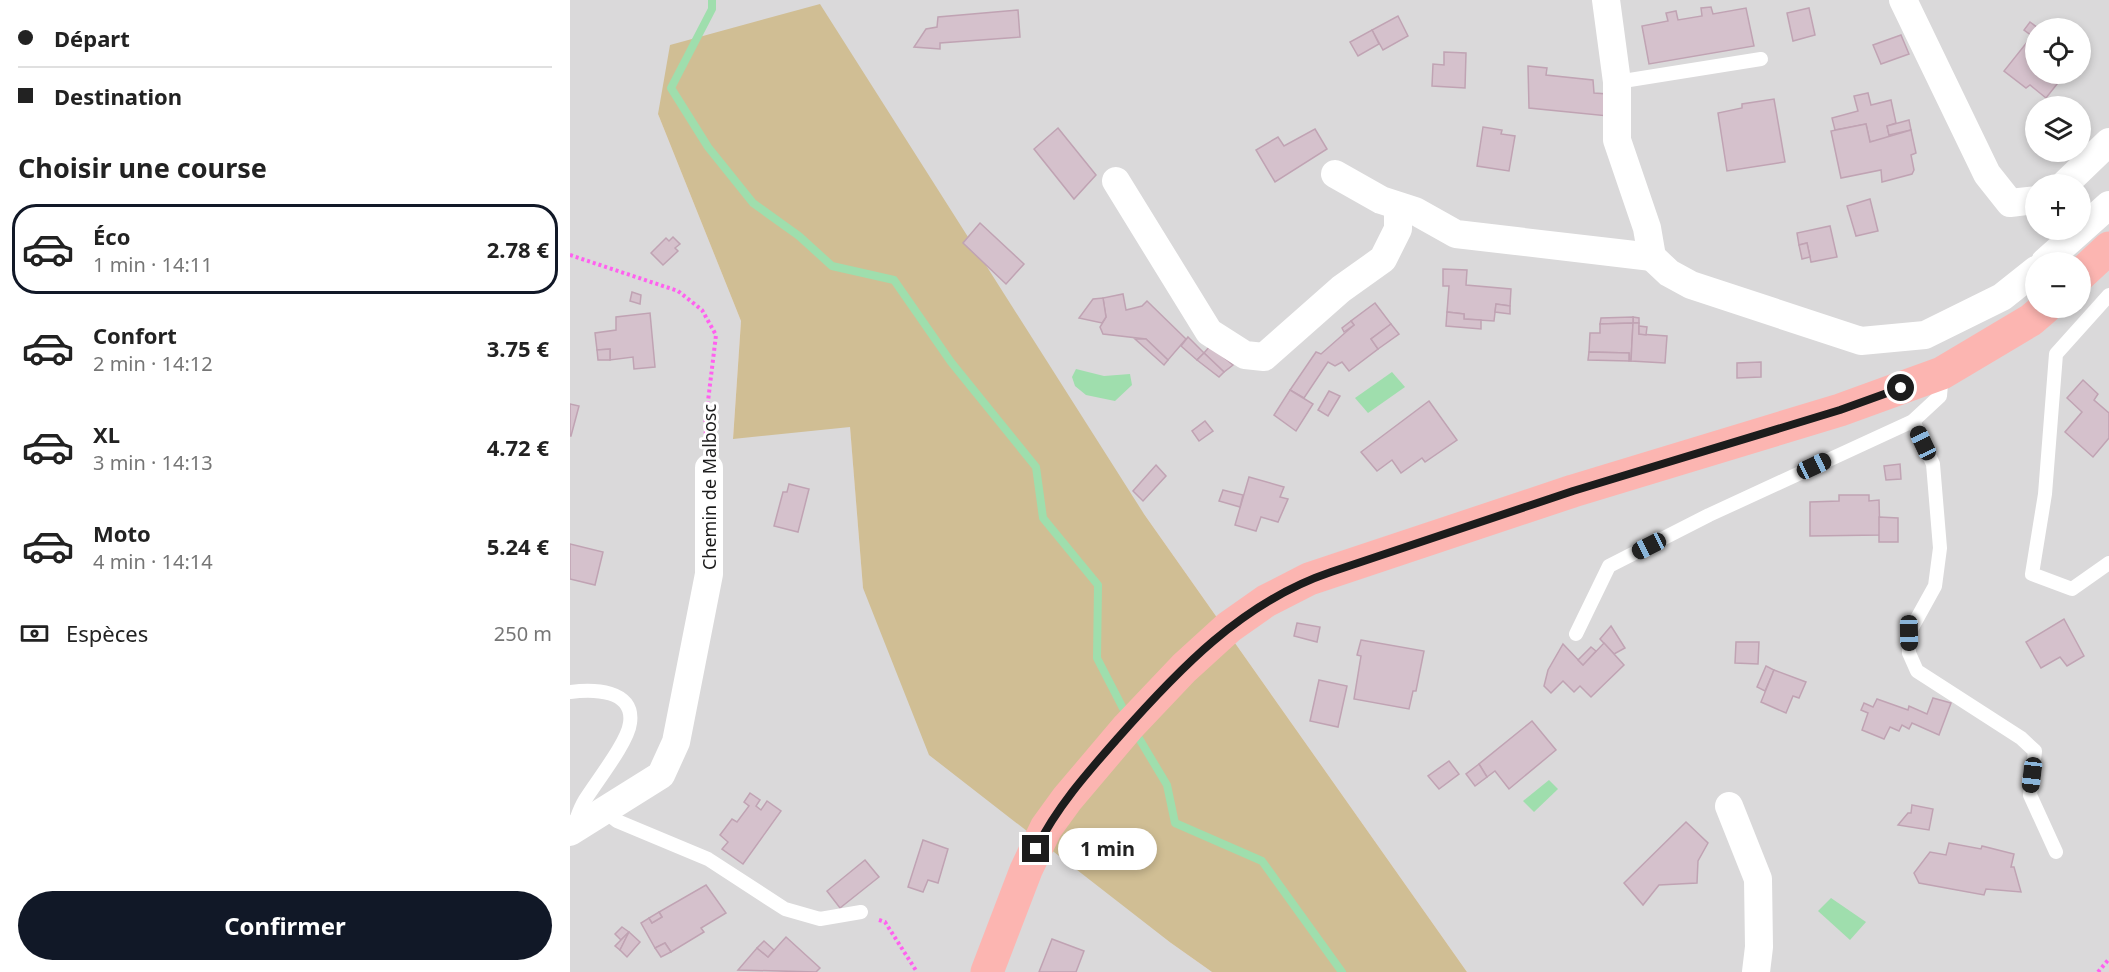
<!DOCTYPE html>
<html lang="fr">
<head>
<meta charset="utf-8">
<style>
	:root { --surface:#fff; --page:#f6f6f6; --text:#222; --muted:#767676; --line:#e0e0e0; --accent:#111827 }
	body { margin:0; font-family:"Noto Sans",sans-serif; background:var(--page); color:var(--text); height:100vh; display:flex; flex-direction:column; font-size:22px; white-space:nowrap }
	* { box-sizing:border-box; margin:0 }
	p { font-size:20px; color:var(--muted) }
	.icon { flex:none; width:33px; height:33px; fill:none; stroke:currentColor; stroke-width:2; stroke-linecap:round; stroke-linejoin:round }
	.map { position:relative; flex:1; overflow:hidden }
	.side { display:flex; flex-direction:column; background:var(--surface); width:570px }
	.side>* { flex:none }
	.hud { display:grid; align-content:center; height:132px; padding:0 18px; background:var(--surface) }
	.buttons { position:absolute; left:1455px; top:18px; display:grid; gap:12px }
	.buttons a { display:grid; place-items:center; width:66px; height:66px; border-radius:50%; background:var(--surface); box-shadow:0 3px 9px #0003; font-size:30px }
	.end { position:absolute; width:27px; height:27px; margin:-14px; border:8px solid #1c1c1c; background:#fff; box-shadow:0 0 0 3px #fff }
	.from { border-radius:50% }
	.bubble { position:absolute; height:42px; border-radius:21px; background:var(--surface); box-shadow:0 3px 9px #0003; font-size:20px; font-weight:700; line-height:42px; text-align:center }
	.car { position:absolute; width:18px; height:36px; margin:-18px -9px; border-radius:8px; box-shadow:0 0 4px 2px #0007; background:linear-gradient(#222 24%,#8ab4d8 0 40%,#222 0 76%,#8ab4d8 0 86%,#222 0) }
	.hud b { display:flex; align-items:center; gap:21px; height:57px; font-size:22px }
	.hud b+b { border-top:2px solid var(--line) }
	.hud i { width:15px; height:15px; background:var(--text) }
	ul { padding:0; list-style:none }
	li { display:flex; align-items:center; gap:18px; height:90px; margin:0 12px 9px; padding:0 6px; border:3px solid transparent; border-radius:24px }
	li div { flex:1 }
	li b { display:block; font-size:22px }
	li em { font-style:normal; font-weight:700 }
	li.on { border-color:var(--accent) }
	li>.icon { width:54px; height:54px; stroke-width:1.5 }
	h2 { padding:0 18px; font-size:27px; line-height:72px }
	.pay { display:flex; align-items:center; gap:15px; height:66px; padding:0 18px; font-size:22px }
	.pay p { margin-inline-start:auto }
	.primary-button { display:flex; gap:12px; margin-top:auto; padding:12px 18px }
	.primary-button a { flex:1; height:69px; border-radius:36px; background:var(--accent); color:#fff; font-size:24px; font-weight:700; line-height:69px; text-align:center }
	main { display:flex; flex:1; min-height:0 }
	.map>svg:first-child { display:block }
	.residential { fill:#dad9da; fill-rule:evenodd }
	.forest { fill:#d0be94 }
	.water { fill:#9fdead }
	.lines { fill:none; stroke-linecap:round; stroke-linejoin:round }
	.stream { stroke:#9fdead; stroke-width:8 }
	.building { fill:#d5c1cc; stroke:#c0a3b3; stroke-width:1.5 }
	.path { stroke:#ff61ef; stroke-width:4; stroke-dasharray:3 3; stroke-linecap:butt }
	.lane { stroke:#fff; stroke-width:14 }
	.street { stroke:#fff; stroke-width:28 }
	.secondary { stroke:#fcb5b1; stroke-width:33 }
	.route { stroke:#1c1c1c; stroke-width:8 }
	.labels { text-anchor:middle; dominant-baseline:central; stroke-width:6; stroke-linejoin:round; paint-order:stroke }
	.street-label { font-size:18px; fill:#1c1c1c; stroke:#fff }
</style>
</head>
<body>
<main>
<section class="side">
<div class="hud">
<b><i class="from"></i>Départ</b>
<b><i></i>Destination</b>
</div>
<h2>Choisir une course</h2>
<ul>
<li class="on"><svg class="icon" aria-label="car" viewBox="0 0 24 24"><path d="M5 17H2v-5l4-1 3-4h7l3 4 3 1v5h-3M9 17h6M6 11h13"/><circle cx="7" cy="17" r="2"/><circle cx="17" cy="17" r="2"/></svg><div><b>Éco</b><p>1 min · 14:11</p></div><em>2.78 €</em></li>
<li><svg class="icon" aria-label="car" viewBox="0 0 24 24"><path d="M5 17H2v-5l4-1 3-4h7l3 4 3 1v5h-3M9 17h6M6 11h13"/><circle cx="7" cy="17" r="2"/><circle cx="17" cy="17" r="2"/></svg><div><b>Confort</b><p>2 min · 14:12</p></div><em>3.75 €</em></li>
<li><svg class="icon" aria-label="car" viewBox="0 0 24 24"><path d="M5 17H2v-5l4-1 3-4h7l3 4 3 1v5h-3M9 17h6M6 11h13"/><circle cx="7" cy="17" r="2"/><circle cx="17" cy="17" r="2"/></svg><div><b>XL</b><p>3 min · 14:13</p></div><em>4.72 €</em></li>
<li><svg class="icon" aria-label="car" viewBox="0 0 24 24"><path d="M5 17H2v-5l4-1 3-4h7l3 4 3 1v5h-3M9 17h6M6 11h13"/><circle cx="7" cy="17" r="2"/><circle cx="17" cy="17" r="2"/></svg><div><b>Moto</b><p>4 min · 14:14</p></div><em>5.24 €</em></li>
</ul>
<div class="pay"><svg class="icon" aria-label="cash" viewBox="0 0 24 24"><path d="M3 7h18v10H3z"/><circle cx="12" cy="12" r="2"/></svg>Espèces<p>250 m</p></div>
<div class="primary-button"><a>Confirmer</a></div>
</section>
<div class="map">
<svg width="1539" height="972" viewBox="0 0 1539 972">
	<rect width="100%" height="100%" fill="#eee1e5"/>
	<path class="residential" d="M 0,0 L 1539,0 L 1539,972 L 897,972 L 574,514 L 88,114 L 171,321 L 163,438 L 280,426 L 293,588 L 601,943 L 642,972 L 0,972 ZM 1466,28 L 1510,28 L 1510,74 L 1466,74 ZM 1466,106 L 1510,106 L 1510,152 L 1466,152 ZM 1466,184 L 1510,184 L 1510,230 L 1466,230 ZM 1466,262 L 1510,262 L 1510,308 L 1466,308 Z"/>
	<path class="forest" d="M 250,4 L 574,514 L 897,972 L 642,972 L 601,943 L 359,755 L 293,588 L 280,427 L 163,439 L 171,321 L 88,114 L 100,45 Z"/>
	<g class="water">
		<path d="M 506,369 L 534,376 L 560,374 L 562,385 L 545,401 L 516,395 L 505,386 L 502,377 Z"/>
		<path d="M 822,372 L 835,387 L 798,413 L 785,398 Z"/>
		<path d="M 979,780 L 988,789 L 964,812 L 953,801 Z"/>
		<path d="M 1261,898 L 1296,922 L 1280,940 L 1248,911 Z"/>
	</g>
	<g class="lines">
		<g class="stream">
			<path d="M 142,0 L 142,9 L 101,88 L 138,147 L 183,203 L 229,236 L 262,266 L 324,280 L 381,362 L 466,467 L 473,518 L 528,585 L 527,658 L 558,718"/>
			<path d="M 564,730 L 597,785 L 605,823 L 692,861 L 772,972"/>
		</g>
	</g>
	<g class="building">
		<path d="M 1141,7 L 1143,14 L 1176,8 L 1184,46 L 1079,64 L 1072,26 L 1098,21 L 1096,13 L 1106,11 L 1108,20 L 1132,16 L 1131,8 Z"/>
		<path d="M 1239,8 L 1245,35 L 1223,41 L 1217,13 Z"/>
		<path d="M 448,10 L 450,37 L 370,43 L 370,49 L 344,47 L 356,29 L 367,27 L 368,17 Z"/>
		<path d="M 828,16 L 838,36 L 813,50 L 802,30 Z"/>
		<path d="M 1460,22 L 1468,28 L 1466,28 L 1466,74 L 1495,74 L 1476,98 L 1460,85 L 1456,88 L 1434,71 L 1462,36 L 1454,30 Z"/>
		<path d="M 802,30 L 809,44 L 788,56 L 780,42 Z"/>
		<path d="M 1331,35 L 1339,54 L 1311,64 L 1303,45 Z"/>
		<path d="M 874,52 L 896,53 L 895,88 L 862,86 L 863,64 L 874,65 Z"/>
		<path d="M 958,66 L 977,68 L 976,75 L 1023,80 L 1024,93 L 1038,94 L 1038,116 L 959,108 Z"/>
		<path d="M 1298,93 L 1301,105 L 1321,100 L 1326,123 L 1317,126 L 1319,135 L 1323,137 L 1300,142 L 1296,124 L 1265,130 L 1262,118 L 1288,111 L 1284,96 Z"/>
		<path d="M 1204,99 L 1215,162 L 1157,171 L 1148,113 L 1172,108 L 1172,104 Z"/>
		<path d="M 1339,120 L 1341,130 L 1319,135 L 1317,126 Z"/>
		<path d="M 1296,124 L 1300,142 L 1341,130 L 1346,153 L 1341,155 L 1344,170 L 1342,174 L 1312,182 L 1311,170 L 1271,178 L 1261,131 Z"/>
		<path d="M 913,127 L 932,130 L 931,134 L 945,136 L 939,171 L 907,166 Z"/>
		<path d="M 488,128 L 526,175 L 504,199 L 464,149 Z"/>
		<path d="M 745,129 L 757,149 L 705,182 L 686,150 L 708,137 L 714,146 Z"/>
		<path d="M 1300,199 L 1308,231 L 1286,236 L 1277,206 Z"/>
		<path d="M 410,223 L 454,264 L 436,284 L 393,243 Z"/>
		<path d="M 1260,226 L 1267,257 L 1241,262 L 1237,243 L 1229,245 L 1227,233 Z"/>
		<path d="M 103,237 L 110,244 L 105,248 L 108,251 L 93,265 L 81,253 L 96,238 L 99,241 Z"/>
		<path d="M 1237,243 L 1240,257 L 1232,259 L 1229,245 Z"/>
		<path d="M 873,269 L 897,270 L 896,285 L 941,289 L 940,306 L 926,304 L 924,321 L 894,319 L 894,314 L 877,312 L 879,286 L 873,286 Z"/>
		<path d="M 62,292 L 71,295 L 70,304 L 60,301 Z"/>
		<path d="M 553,294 L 556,310 L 572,306 L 577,301 L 616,339 L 598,360 L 576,339 L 533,334 L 530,327 L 536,317 L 533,298 Z"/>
		<path d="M 533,298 L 536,317 L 532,323 L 509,318 L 523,299 Z"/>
		<path d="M 805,303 L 821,324 L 801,339 L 808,349 L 779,371 L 772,362 L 765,366 L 758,362 L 734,398 L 720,390 L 746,352 L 751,354 L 784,325 L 781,321 Z"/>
		<path d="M 926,304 L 940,306 L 940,314 L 925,312 Z"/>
		<path d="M 877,312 L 894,314 L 894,319 L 911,320 L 911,329 L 876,326 Z"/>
		<path d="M 80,313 L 85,367 L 64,369 L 63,357 L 40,360 L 40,349 L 27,350 L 25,333 L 46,330 L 46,317 Z"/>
		<path d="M 1063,317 L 1069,318 L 1069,323 L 1063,323 Z"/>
		<path d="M 1063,317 L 1063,323 L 1030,324 L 1031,318 Z"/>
		<path d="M 781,321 L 784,325 L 774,332 L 772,328 Z"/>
		<path d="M 1063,323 L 1061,361 L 1059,361 L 1059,353 L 1019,352 L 1020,333 L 1030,333 L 1030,324 Z"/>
		<path d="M 1063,323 L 1069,323 L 1069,334 L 1097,336 L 1095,363 L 1061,361 Z"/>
		<path d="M 821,324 L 829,334 L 808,349 L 801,339 Z"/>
		<path d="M 1069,326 L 1077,327 L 1076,335 L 1069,334 Z"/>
		<path d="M 618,337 L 634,353 L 627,360 L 611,346 Z"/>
		<path d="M 565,339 L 576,339 L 598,360 L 594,365 Z"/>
		<path d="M 640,346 L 663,365 L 654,372 L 634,353 Z"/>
		<path d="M 40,349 L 40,360 L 28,360 L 27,350 Z"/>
		<path d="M 1019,352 L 1059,353 L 1059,361 L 1018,360 Z"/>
		<path d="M 634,353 L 654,372 L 649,377 L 627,360 Z"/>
		<path d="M 1191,362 L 1191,377 L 1167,378 L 1167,363 Z"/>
		<path d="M 1513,380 L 1528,394 L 1524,400 L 1539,413 L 1539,438 L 1523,457 L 1495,432 L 1512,412 L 1497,398 Z"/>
		<path d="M 720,390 L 743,404 L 726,431 L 704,415 Z"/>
		<path d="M 759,391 L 770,396 L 758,416 L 748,410 Z"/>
		<path d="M 859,401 L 887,440 L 855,462 L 852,458 L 831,473 L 822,460 L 807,471 L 791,452 Z"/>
		<path d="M 0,404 L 9,406 L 1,436 L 0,436 Z"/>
		<path d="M 635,421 L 643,431 L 629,441 L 622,431 Z"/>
		<path d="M 1330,464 L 1331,479 L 1316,480 L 1314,466 Z"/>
		<path d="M 586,465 L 596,476 L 573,501 L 563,491 Z"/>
		<path d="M 679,477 L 714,487 L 710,497 L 718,499 L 708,522 L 691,517 L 686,531 L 665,525 Z"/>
		<path d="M 219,484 L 239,489 L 228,532 L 204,526 L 213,492 L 217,492 Z"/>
		<path d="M 653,490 L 673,495 L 670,507 L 649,501 Z"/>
		<path d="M 1269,495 L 1299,495 L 1299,501 L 1309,500 L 1310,535 L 1240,536 L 1240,502 L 1269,501 Z"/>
		<path d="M 1309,517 L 1328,518 L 1328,542 L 1309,542 Z"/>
		<path d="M 0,544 L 33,552 L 25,585 L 0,579 Z"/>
		<path d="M 1494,619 L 1514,656 L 1497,666 L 1490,657 L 1471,668 L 1456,642 Z"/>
		<path d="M 727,623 L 750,627 L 747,642 L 724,636 Z"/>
		<path d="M 1041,626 L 1055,648 L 1044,654 L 1030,639 Z"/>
		<path d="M 791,640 L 854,651 L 846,691 L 843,691 L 839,709 L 784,699 L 791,656 L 787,655 Z"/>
		<path d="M 1166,642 L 1189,642 L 1188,664 L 1165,663 Z"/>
		<path d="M 1034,643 L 1054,665 L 1021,697 L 1010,686 L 1004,692 L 993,681 L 981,693 L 974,686 L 978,670 L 993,644 L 1013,665 Z"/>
		<path d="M 1021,647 L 1026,651 L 1013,665 L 1008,660 Z"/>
		<path d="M 1196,666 L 1204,670 L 1195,691 L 1187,687 Z"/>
		<path d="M 1204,670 L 1236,682 L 1229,698 L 1223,696 L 1216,713 L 1191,702 Z"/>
		<path d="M 749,680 L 777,686 L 768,727 L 740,721 Z"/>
		<path d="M 1363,698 L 1381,703 L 1369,735 L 1342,723 L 1339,729 L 1332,725 L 1329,731 L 1320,727 L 1314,739 L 1292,730 L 1298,713 L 1291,710 L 1294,703 L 1303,707 L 1307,699 L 1338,710 L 1339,706 L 1357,714 Z"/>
		<path d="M 962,721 L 986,750 L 939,789 L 925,771 L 917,777 L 909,764 Z"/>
		<path d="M 879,761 L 889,774 L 869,789 L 858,776 Z"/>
		<path d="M 909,764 L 917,777 L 905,786 L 896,774 Z"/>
		<path d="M 180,793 L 190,800 L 186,806 L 191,810 L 197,801 L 211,811 L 173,864 L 152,849 L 158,842 L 150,835 L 162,819 L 167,822 L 179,806 L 174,802 Z"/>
		<path d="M 1342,805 L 1363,809 L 1359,830 L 1328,825 L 1338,813 L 1341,813 Z"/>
		<path d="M 1116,822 L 1138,843 L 1128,861 L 1127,883 L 1089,885 L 1073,905 L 1054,883 Z"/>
		<path d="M 353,840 L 378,849 L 368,883 L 358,880 L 353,892 L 338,887 Z"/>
		<path d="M 1379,843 L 1411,849 L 1412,846 L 1444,854 L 1441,867 L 1444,867 L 1451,892 L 1416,889 L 1414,895 L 1349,883 L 1344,873 L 1360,852 L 1376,855 Z"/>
		<path d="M 295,860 L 309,877 L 270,908 L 257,891 Z"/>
		<path d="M 136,885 L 156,913 L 131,928 L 134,932 L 101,952 L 95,943 L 85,948 L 71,923 L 79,918 L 82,923 L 92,917 L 89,912 Z"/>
		<path d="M 89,912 L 92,917 L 82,923 L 79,918 Z"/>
		<path d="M 52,927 L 59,932 L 51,940 L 45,934 Z"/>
		<path d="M 59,932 L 50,950 L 45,946 Z"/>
		<path d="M 59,932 L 70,942 L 57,957 L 50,950 Z"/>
		<path d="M 216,937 L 250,968 L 246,972 L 168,970 L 187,948 L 198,957 Z"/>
		<path d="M 482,939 L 514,951 L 506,972 L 469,972 Z"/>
		<path d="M 194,941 L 204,950 L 198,957 L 187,948 Z"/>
		<path d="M 95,943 L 101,952 L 91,957 L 85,948 Z"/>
	</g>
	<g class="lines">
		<g class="path">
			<path d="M 0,255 L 108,291 L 132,310 L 146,335 L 135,426 L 137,443"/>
			<path d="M 309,920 L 315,922 L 347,972"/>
			<path d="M 1528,972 L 1539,959"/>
		</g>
		<g class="lane">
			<path d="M 1047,82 L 1191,59"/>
			<path d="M 1539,295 L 1486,354 L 1475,494 L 1462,574 L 1502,589 L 1539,563"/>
			<path d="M 1343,421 L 1363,464 L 1370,548 L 1365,586 L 1339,633 L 1339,653 L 1347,671 L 1451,738 L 1465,751 L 1460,795 L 1486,852"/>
			<path d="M 1006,634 L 1039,566 L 1139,515 L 1343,421 L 1370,396 L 1372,373"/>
			<path d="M 0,692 C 22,689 65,689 60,723 C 58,742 26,782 15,800 C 10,808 7,817 4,826"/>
			<path d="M 34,811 L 47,821 L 138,859 L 215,909 L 250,919 L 291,912"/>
		</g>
		<g class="street">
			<path d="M 1036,0 L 1047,82 L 1047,140 L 1077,228 L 1082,257 L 1099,273 L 1121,285 L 1291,341 L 1355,335 L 1432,297 L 1466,270"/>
			<path d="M 1333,0 L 1417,174 L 1440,203 L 1466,200"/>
			<path d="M 765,174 L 811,200 L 845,211 L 886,234 L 1082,257"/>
			<path d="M 546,181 L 639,332 L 675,355 L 694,357 L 771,289 L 813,259 L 828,229 L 828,207"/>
			<path d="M 1495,184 L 1539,142"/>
			<path d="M 1475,262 L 1539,205"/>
			<path d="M 1159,806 L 1188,879 L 1189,947 L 1186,972"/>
			<path d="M 0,832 L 91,775 L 106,742 L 139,574 L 139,468"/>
		</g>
		<g class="secondary">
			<path d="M 1510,275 L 1539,248"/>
			<path d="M 417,972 L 456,870 L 476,828 L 497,799 L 558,727 L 614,668 L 659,627 L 696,601 L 739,579 L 1003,491 L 1270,410 L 1372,373 L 1461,320 L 1475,308"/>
		</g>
	</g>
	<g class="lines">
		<path class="route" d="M 466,849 C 486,808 517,773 547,739 C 608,670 672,602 761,572 L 1003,491 L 1270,410 L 1331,388"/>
	</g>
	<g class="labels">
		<g class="street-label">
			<text transform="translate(139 487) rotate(-90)">Chemin de Malbosc</text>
		</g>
	</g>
</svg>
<div class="buttons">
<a><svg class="icon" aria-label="locate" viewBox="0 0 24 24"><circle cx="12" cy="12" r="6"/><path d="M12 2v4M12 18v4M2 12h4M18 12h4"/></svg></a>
<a><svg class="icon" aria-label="layers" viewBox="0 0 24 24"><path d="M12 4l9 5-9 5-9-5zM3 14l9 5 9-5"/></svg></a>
<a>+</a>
<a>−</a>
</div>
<i class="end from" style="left:1331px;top:388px"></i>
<i class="end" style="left:466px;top:849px"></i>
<div class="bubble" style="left:488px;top:828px;width:99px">1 min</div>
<i class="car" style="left:1353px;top:443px;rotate:335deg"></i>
<i class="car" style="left:1244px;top:466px;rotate:65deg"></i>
<i class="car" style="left:1079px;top:546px;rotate:243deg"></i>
<i class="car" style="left:1339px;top:633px;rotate:179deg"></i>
<i class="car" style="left:1462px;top:775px;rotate:187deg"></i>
</div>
</main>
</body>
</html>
